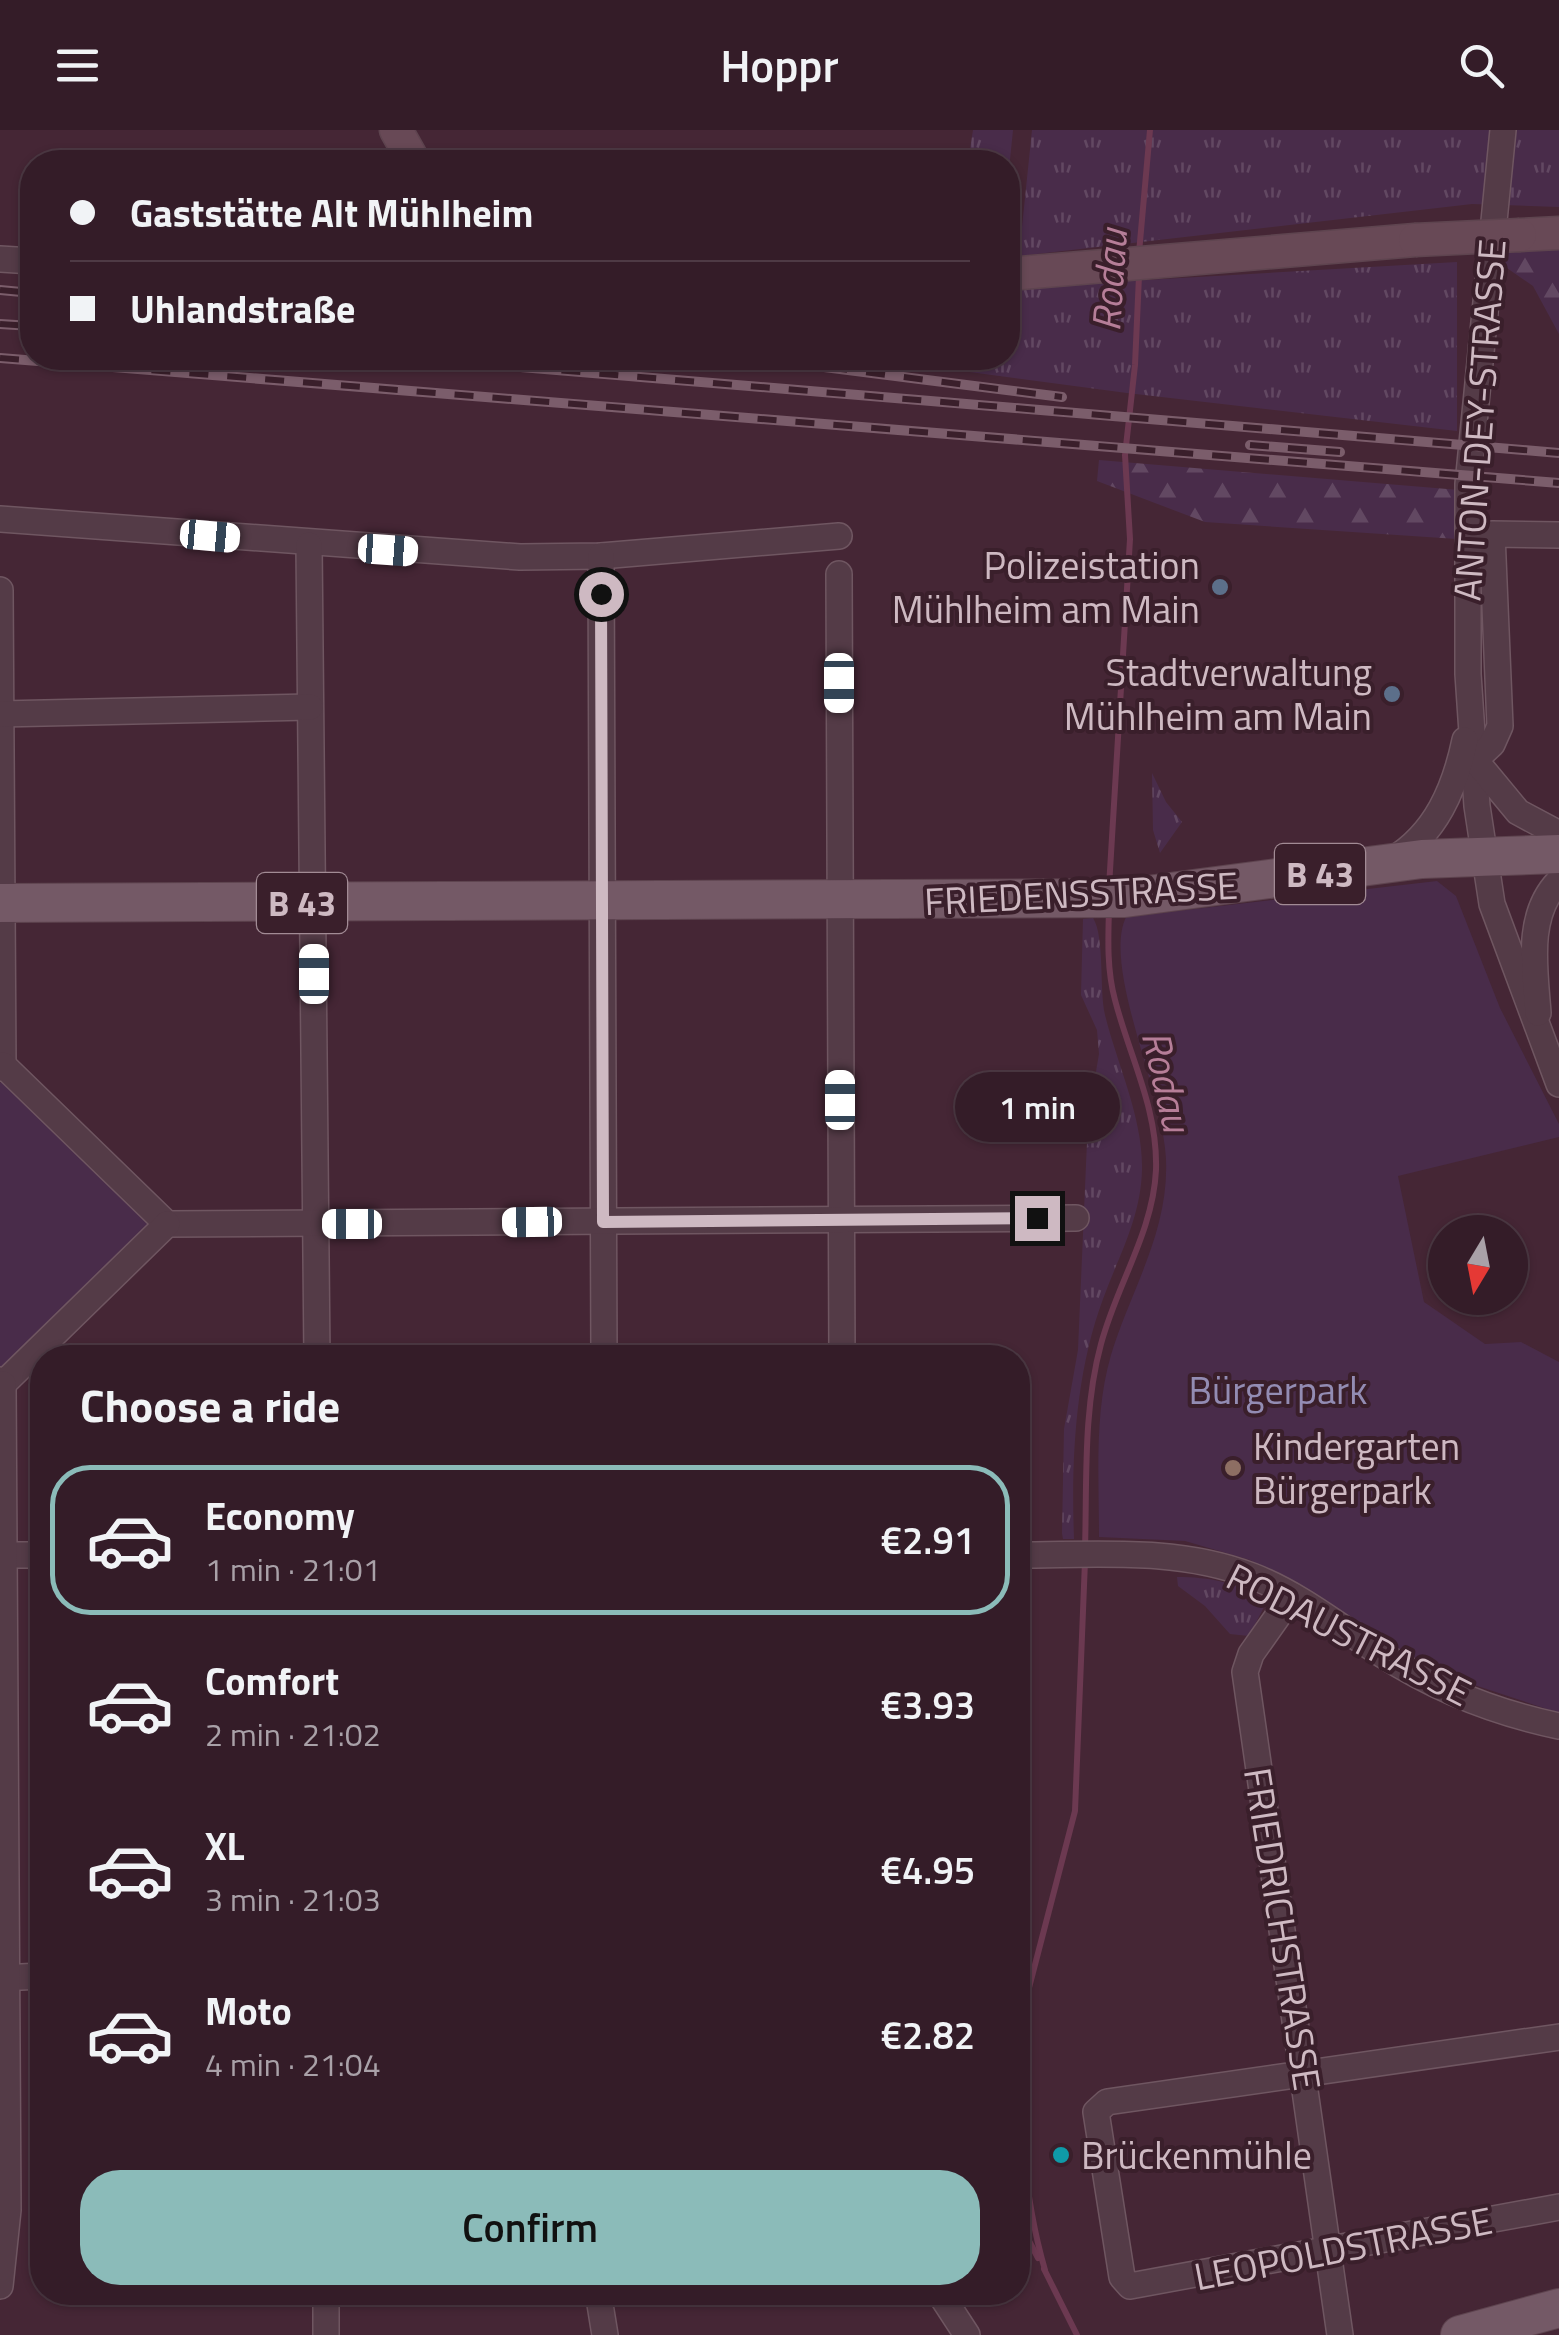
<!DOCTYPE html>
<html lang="en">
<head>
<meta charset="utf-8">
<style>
	:root { --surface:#341c28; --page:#3f2934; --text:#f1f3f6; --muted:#a9a1a8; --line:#4e3a45; --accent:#8bbbb9 }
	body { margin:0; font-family:"Titillium Web",sans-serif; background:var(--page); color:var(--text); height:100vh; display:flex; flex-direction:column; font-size:38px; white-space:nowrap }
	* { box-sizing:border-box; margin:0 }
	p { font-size:32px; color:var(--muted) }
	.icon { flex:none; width:55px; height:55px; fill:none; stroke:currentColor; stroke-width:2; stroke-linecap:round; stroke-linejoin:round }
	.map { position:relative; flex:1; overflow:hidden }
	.sheet { position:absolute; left:30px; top:1215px; width:1000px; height:960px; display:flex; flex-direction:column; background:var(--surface); border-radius:40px; box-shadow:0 2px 8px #0004,0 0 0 2px var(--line) }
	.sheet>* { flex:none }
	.top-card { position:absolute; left:20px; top:20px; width:1000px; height:220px; border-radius:40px; box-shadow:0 2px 8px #0004,0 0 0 2px var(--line); display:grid; align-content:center; height:220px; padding:0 50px; background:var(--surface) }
	.needle { width:65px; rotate:190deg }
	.tools { position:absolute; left:1428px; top:1085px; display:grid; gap:20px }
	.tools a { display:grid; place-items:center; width:100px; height:100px; border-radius:50%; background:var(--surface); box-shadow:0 2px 8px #0004,0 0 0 2px var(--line); font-size:50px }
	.end { position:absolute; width:45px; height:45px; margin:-22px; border:12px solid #ceb9c2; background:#111; box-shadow:0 0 0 5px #111 }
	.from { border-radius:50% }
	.bubble { position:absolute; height:70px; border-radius:35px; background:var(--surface); box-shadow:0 2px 8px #0004,0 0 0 2px var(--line); font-size:32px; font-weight:600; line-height:70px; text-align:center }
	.car { position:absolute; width:30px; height:60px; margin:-30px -15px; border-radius:12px; box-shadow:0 0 8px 2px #0007; background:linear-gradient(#fff 24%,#345 0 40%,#fff 0 76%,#345 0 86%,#fff 0) }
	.top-card b { display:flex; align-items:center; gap:35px; height:95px; font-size:38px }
	.top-card b+b { border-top:2px solid var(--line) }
	.top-card i { width:25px; height:25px; background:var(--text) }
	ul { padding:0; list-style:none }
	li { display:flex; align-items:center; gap:30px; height:150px; margin:0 20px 15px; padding:0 30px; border:5px solid transparent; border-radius:40px }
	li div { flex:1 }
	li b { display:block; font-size:38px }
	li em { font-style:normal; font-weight:600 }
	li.on { border-color:var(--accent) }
	li>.icon { width:90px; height:90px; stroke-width:1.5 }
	h2 { padding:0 50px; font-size:45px; line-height:120px }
	.cta { display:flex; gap:20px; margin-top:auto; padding:20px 50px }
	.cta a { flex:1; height:115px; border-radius:40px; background:var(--accent); color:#111; font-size:40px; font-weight:600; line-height:115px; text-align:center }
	header { display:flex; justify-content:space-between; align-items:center; height:130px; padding:0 50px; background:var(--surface); font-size:45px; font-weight:600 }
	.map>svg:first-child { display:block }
	.grass { fill:url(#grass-tufts) }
	.forest { fill:url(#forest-firs) }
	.park { fill:#492c4a }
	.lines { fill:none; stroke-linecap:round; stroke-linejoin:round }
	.stream { stroke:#6c3951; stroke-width:6 }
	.street-casing { stroke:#6f5661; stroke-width:28 }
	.secondary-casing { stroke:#5e444f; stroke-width:35 }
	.primary-casing { stroke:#5e444f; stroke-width:40 }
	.street { stroke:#543b47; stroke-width:25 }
	.secondary { stroke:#684956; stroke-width:32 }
	.primary { stroke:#745966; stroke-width:38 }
	.rail-casing { stroke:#7b5d6b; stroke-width:10 }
	.rail { stroke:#3a1f2b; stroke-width:6; stroke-dasharray:19; stroke-linecap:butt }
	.secondary-bridge-casing { stroke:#5e444f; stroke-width:35; stroke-linecap:butt }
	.secondary-bridge { stroke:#684956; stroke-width:32 }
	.route { stroke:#ceb9c2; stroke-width:12 }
	.service-dot { fill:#5c6f8a; stroke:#3a1f2b; stroke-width:4 }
	.education-dot { fill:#8d6e63; stroke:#3a1f2b; stroke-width:4 }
	.culture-dot { fill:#0f9aa8; stroke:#3a1f2b; stroke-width:4 }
	.labels { text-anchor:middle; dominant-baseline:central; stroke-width:8; stroke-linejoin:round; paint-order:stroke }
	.shield { fill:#3a1f2b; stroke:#a28b95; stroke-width:2.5 }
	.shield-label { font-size:35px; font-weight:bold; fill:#ceb9c2 }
	.street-label { font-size:38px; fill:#ceb9c2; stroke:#3a1f2b }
	.poi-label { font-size:38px; fill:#ceb9c2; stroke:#3a1f2b; text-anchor:end }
	.park-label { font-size:38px; fill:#938cb3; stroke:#3a1f2b }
	.water-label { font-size:40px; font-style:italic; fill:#b67e98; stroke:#3a1f2b }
</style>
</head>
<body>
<header><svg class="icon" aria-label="menu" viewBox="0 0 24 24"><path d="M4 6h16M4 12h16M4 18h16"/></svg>Hoppr<svg class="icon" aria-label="search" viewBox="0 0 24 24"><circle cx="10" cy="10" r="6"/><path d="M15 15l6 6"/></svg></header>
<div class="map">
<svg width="1559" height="2205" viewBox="0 0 1559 2205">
	<defs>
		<pattern id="grass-tufts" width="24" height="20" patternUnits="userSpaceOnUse" patternTransform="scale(2.5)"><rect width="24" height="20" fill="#492c4a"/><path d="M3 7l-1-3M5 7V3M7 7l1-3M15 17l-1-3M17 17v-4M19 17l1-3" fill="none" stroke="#624862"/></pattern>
		<pattern id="forest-firs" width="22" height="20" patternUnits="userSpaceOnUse" patternTransform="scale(2.5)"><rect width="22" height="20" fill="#492c4a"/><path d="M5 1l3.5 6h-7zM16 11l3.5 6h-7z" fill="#624862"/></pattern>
	</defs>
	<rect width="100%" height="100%" fill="#452635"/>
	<g class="grass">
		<path d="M 973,0 L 1013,0 L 1008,49 L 1008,32 L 968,32 Z"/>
		<path d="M 1032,0 L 1559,0 L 1559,77 L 1472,74 L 1019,126 Z"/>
		<path d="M 1457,132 L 1457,301 L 1127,263 L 865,228 L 1008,228 L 1008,158 Z"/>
		<path d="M 1152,643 L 1166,672 L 1182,692 L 1160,723 L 1153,700 Z"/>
		<path d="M 1093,788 C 1105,807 1099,859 1105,885 C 1117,934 1143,988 1142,1039 C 1141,1088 1119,1125 1103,1169 C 1075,1244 1071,1331 1074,1409 L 1063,1409 L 1062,1403 L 1064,1299 L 1078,1220 L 1088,989 L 1099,924 L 1097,900 L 1081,865 L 1083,789 Z"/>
		<path d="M 1177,1447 C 1206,1447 1246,1452 1265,1475 L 1249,1506 L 1230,1504 L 1205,1476 L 1178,1456 Z"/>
	</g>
	<g class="forest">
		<path d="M 1559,116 L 1559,204 L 1533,156 L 1504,136 L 1506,123 Z"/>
		<path d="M 1099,330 L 1459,360 L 1457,409 L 1205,392 L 1097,351 Z"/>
	</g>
	<g class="park">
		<path d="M 1437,751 L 1456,766 L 1500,878 L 1559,994 L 1559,1007 L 1398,1046 L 1424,1172 L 1485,1214 L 1521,1212 L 1559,1232 L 1559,1583 L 1438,1543 L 1250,1430 L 1185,1411 L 1099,1407 C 1099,1347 1094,1283 1111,1225 C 1131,1159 1169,1102 1166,1030 C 1164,964 1102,837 1126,787 Z"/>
		<path d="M 3,950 L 152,1094 L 0,1239 L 0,953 Z"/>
	</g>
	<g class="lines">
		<g class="stream">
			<path d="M 1139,123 L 1150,0"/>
			<path d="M 1109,757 L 1130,409 L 1125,325 L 1135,235 L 1139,146"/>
			<path d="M 1085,1419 C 1087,1351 1083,1280 1101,1214 C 1117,1154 1153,1102 1156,1040 C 1158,979 1130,928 1115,870 C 1107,841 1108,810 1109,779"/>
			<path d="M 1023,1894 C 1015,1968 1024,2068 1045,2140"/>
			<path d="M 1018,1900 L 1075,1681 L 1085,1431"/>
			<path d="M 1018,2090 L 1038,2128"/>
			<path d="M 1044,2139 L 1077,2205"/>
		</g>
		<defs>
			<g id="street">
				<path d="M 1503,0 L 1468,354 L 1468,544 L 1477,676 L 1492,774 L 1559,954"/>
				<path d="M 0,129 L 32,131"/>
				<path d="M 0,389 L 520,427 L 601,426 L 839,406"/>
				<path d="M 1559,405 L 1492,404 L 1500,596 L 1492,614 L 1475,630 L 1518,682 L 1559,704"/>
				<path d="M 309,415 L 317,1228"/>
				<path d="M 601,426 L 604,1228"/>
				<path d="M 839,444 L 842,1228"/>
				<path d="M 0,460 L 3,935"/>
				<path d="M 0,584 L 310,577"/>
				<path d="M 1392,730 C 1436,704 1455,658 1465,610"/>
				<path d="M 1538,883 C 1535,840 1525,785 1559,751"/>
				<path d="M 0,938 L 3,935 L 167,1094"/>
				<path d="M 167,1094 L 1076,1088"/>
				<path d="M 0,1250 L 3,1254 L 167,1094"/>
				<path d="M 0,1425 L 42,1425"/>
				<path d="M 1018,1425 C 1096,1425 1178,1417 1252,1446 C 1299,1464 1341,1498 1383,1525 C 1436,1559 1497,1583 1559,1596"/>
				<path d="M 1292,1466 L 1251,1524 L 1245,1542 L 1340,2205"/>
				<path d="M 0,1848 L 42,1846"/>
				<path d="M 1559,1907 L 1107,1972 L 1096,1982 L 1122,2147 L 1130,2156 L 1559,2077"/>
				<path d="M 0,2156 L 8,2080 L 3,1254"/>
				<path d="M 326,2162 L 326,2205"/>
				<path d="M 598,2162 L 605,2205"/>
				<path d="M 939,2162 L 967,2205"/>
			</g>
			<g id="secondary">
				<path d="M 396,0 L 414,32"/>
				<path d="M 1520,105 L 1559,103"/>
				<path d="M 1008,144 L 1415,110"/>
			</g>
			<g id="primary">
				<path d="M 0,773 L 1125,768 L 1422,729 L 1559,724"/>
				<path d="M 1460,2205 L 1559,2178"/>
			</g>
		</defs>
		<use href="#street" class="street-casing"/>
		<use href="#secondary" class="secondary-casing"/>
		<use href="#primary" class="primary-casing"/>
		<use href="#street" class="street"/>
		<use href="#secondary" class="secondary"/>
		<use href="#primary" class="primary"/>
		<defs>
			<g id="rail">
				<path d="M 0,160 L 32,163"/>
				<path d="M 0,194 L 32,196"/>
				<path d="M 0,228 L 1559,353"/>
				<path d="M 410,228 L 1559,323"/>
				<path d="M 753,228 L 1062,267"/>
				<path d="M 1250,315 L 1340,322"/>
			</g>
		</defs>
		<use href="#rail" class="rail-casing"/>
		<use href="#rail" class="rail"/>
		<defs>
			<path id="secondary-bridge" d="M 1415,110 L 1520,105"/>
		</defs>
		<use href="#secondary-bridge" class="secondary-bridge-casing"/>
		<use href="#secondary-bridge" class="secondary-bridge"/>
	</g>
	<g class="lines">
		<path class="route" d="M 601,464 L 603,1092 L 1037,1088"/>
	</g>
	<g class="service-dot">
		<circle cx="1220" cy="457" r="10"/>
		<circle cx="1392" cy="564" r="10"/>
	</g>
	<circle class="education-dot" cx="1233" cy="1338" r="10"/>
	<circle class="culture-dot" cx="1061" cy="2025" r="10"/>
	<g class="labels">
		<g class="shield">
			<rect x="1275" y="714" width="90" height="60" rx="8"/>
			<rect x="257" y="743" width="90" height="60" rx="8"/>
		</g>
		<g class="shield-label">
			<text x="1320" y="744">B 43</text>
			<text x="302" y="773">B 43</text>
		</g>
		<g class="street-label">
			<text transform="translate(1479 290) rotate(-86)">ANTON-DEY-STRASSE</text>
			<text transform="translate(1081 763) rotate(-3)">FRIEDENSSTRASSE</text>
			<text transform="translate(1349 1504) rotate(27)">RODAUSTRASSE</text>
			<text transform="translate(1283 1799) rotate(81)">FRIEDRICHSTRASSE</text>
			<text transform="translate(1343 2118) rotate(-11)">LEOPOLDSTRASSE</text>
		</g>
		<g class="poi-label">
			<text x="1200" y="435">Polizeistation<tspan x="1200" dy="44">Mühlheim am Main</tspan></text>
			<text x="1372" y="542">Stadtverwaltung<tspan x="1372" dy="44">Mühlheim am Main</tspan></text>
			<text x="1253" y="1316" text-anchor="start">Kindergarten<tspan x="1253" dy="44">Bürgerpark</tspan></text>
			<text x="1081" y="2025" text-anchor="start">Brückenmühle</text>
		</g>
		<g class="park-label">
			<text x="1278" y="1260">Bürgerpark</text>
		</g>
		<g class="water-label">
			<text transform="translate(1109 150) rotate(-86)">Rodau</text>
			<text transform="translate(1167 951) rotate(77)">Rodau</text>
		</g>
	</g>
</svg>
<div class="tools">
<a><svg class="needle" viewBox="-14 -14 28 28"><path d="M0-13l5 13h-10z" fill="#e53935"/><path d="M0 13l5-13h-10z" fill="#a9a1a8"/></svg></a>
</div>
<i class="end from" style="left:601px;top:464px"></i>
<i class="end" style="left:1037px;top:1088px"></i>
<div class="bubble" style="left:955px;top:942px;width:165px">1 min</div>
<i class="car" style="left:210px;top:406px;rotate:95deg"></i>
<i class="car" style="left:388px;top:420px;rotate:94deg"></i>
<i class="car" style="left:839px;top:553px;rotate:180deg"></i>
<i class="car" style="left:314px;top:844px;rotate:0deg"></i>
<i class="car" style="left:840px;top:970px;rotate:0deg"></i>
<i class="car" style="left:532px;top:1092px;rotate:269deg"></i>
<i class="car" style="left:352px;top:1094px;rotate:270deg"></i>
<div class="top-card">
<b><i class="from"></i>Gaststätte Alt Mühlheim</b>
<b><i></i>Uhlandstraße</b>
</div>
<section class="sheet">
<h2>Choose a ride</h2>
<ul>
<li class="on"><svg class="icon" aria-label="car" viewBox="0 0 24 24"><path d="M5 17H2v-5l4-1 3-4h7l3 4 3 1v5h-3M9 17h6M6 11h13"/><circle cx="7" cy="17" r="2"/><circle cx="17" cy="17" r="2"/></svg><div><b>Economy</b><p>1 min · 21:01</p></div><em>€2.91</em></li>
<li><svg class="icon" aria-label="car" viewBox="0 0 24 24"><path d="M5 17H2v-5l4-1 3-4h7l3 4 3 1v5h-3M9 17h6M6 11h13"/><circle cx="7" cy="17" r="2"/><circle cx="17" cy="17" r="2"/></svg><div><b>Comfort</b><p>2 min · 21:02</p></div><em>€3.93</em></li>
<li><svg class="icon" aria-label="car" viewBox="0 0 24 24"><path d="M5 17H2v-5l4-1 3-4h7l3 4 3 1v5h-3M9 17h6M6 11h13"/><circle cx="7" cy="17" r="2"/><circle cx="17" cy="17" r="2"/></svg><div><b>XL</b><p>3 min · 21:03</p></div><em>€4.95</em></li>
<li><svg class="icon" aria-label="car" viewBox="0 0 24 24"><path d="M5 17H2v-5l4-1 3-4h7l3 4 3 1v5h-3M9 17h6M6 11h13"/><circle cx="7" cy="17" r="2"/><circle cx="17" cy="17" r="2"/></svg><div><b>Moto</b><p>4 min · 21:04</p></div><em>€2.82</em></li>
</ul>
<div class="cta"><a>Confirm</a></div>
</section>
</div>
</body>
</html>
